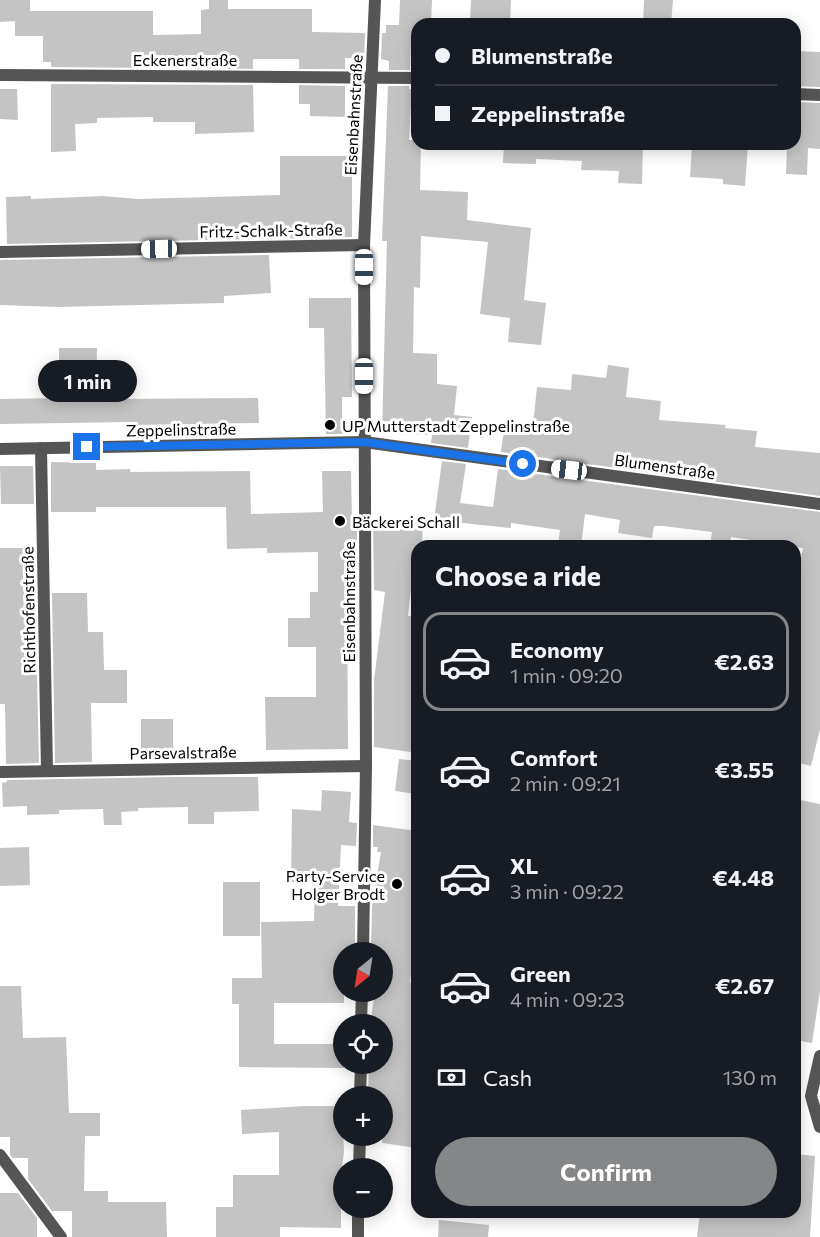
<!DOCTYPE html>
<html lang="en">
<head>
<meta charset="utf-8">
<style>
	:root { --surface:#171b24; --page:#242831; --text:#f1f3f6; --muted:#9ea1a6; --line:#363941; --accent:#858687 }
	body { margin:0; font-family:Commissioner,sans-serif; background:var(--page); color:var(--text); height:100vh; display:flex; flex-direction:column; font-size:22px; white-space:nowrap }
	* { box-sizing:border-box; margin:0 }
	p { font-size:20px; color:var(--muted) }
	.icon { flex:none; width:33px; height:33px; fill:none; stroke:currentColor; stroke-width:2; stroke-linecap:round; stroke-linejoin:round }
	.map { position:relative; flex:1; overflow:hidden }
	.details { position:absolute; left:411px; top:540px; width:390px; height:678px; display:flex; flex-direction:column; background:var(--surface); border-radius:18px; box-shadow:0 3px 15px #0003 }
	.details>* { flex:none }
	.guide { position:absolute; left:411px; top:18px; width:390px; height:132px; border-radius:18px; box-shadow:0 3px 15px #0003; display:grid; align-content:center; height:132px; padding:0 24px; background:var(--surface) }
	.needle { width:39px; rotate:210deg }
	.tools { position:absolute; left:333px; top:942px; display:grid; gap:12px }
	.tools a { display:grid; place-items:center; width:60px; height:60px; border-radius:50%; background:var(--surface); box-shadow:0 3px 15px #0003; font-size:30px }
	.end { position:absolute; width:27px; height:27px; margin:-14px; border:8px solid #1a73e8; background:#fff; box-shadow:0 0 0 3px #fff }
	.from { border-radius:50% }
	.bubble { position:absolute; height:42px; border-radius:21px; background:var(--surface); box-shadow:0 3px 15px #0003; font-size:20px; font-weight:700; line-height:42px; text-align:center }
	.car { position:absolute; width:18px; height:36px; margin:-18px -9px; border-radius:8px; box-shadow:0 0 4px 2px #0007; background:linear-gradient(#fff 24%,#345 0 40%,#fff 0 76%,#345 0 86%,#fff 0) }
	.guide b { display:flex; align-items:center; gap:21px; height:57px; font-size:22px }
	.guide b+b { border-top:2px solid var(--line) }
	.guide i { width:15px; height:15px; background:var(--text) }
	ul { padding:0; list-style:none }
	li { display:flex; align-items:center; gap:18px; height:99px; margin:0 12px 9px; padding:0 12px; border:3px solid transparent; border-radius:18px }
	li div { flex:1 }
	li b { display:block; font-size:22px }
	li em { font-style:normal; font-weight:700 }
	li.selected { border-color:var(--accent) }
	li>.icon { width:54px; height:54px; stroke-width:1.5 }
	h2 { padding:0 24px; font-size:27px; line-height:72px }
	.pay { display:flex; align-items:center; gap:15px; height:66px; padding:0 24px; font-size:22px }
	.pay p { margin-inline-start:auto }
	.primary-button { display:flex; gap:12px; margin-top:auto; padding:12px 24px }
	.primary-button a { flex:1; height:69px; border-radius:36px; background:var(--accent); color:#fff; font-size:24px; font-weight:700; line-height:69px; text-align:center }
	.map>svg:first-child { display:block }
	.building { fill:#c4c4c4 }
	.lines { fill:none; stroke-linecap:round; stroke-linejoin:round }
	.street { stroke:#555; stroke-width:12 }
	.route { stroke:#1a73e8; stroke-width:8 }
	.poi-dot { fill:#000; stroke:#fff; stroke-width:2 }
	.labels { text-anchor:middle; dominant-baseline:central; stroke-width:6; stroke-linejoin:round; paint-order:stroke }
	.street-label { font-size:16px; fill:#000; stroke:#fff }
	.poi-label { font-size:16px; fill:#000; stroke:#fff; text-anchor:start }
</style>
</head>
<body>
<div class="map">
<svg width="820" height="1237" viewBox="0 0 820 1237">
	<rect width="100%" height="100%" fill="#fff"/>
	<g class="building">
		<path d="M 0,0 L 30,0 L 30,11 L 153,11 L 153,35 L 201,34 L 201,10 L 209,9 L 209,0 L 228,0 L 228,9 L 312,9 L 312,32 L 365,33 L 364,59 L 345,58 L 345,69 L 299,69 L 299,59 L 253,59 L 253,69 L 51,67 L 51,62 L 43,62 L 43,36 L 15,36 L 15,21 L 0,22 Z"/>
		<path d="M 400,0 L 432,0 L 431,24 L 417,24 L 417,43 L 411,43 L 410,70 L 389,70 L 389,61 L 381,59 L 382,33 L 386,33 L 386,25 L 399,25 Z"/>
		<path d="M 471,0 L 511,0 L 510,24 L 470,24 Z"/>
		<path d="M 644,0 L 673,0 L 671,24 L 643,24 Z"/>
		<path d="M 795,51 L 820,52 L 820,87 L 795,86 Z"/>
		<path d="M 51,84 L 253,85 L 254,132 L 195,134 L 195,122 L 153,122 L 153,117 L 97,118 L 97,123 L 75,124 L 76,151 L 51,152 Z"/>
		<path d="M 299,85 L 345,86 L 345,117 L 310,116 L 310,104 L 299,104 Z"/>
		<path d="M 388,86 L 409,86 L 409,89 L 412,89 L 409,140 L 417,140 L 417,144 L 421,144 L 420,190 L 468,192 L 467,220 L 531,228 L 524,300 L 546,303 L 541,345 L 508,342 L 510,318 L 480,314 L 488,242 L 421,236 L 420,288 L 414,287 L 413,353 L 437,354 L 437,384 L 457,386 L 454,415 L 472,417 L 468,448 L 431,443 L 432,435 L 382,434 L 387,241 L 382,241 Z"/>
		<path d="M 0,89 L 17,89 L 18,120 L 0,119 Z"/>
		<path d="M 795,102 L 820,103 L 820,149 L 808,148 L 807,175 L 786,174 L 787,144 L 795,144 Z"/>
		<path d="M 504,144 L 643,144 L 642,184 L 618,183 L 619,171 L 581,170 L 582,161 L 536,159 L 536,164 L 503,163 Z"/>
		<path d="M 692,144 L 748,144 L 745,186 L 723,184 L 723,179 L 690,177 Z"/>
		<path d="M 280,156 L 352,156 L 352,237 L 7,244 L 6,197 L 31,196 L 31,199 L 103,196 L 138,199 L 280,195 Z"/>
		<path d="M 269,255 L 271,293 L 224,296 L 224,303 L 57,307 L 0,305 L 0,260 Z"/>
		<path d="M 309,298 L 351,298 L 352,397 L 342,397 L 342,434 L 326,434 L 324,328 L 309,328 Z"/>
		<path d="M 59,348 L 97,348 L 96,397 L 106,397 L 106,399 L 258,398 L 259,423 L 129,425 L 129,422 L 0,424 L 0,399 L 59,398 Z"/>
		<path d="M 608,365 L 629,368 L 626,397 L 661,401 L 659,420 L 726,425 L 725,428 L 757,431 L 755,447 L 820,453 L 820,496 L 501,452 L 505,422 L 533,425 L 537,387 L 571,390 L 572,374 L 606,378 Z"/>
		<path d="M 442,461 L 466,464 L 460,503 L 493,507 L 498,469 L 820,512 L 820,729 L 811,766 L 795,762 L 795,589 L 803,548 L 731,537 L 730,546 L 710,546 L 712,532 L 663,526 L 654,526 L 652,538 L 618,533 L 620,520 L 585,514 L 581,546 L 558,546 L 560,530 L 511,523 L 511,528 L 434,520 Z"/>
		<path d="M 51,462 L 96,463 L 96,470 L 130,469 L 130,472 L 250,471 L 251,514 L 323,512 L 322,471 L 351,471 L 352,519 L 357,519 L 357,588 L 347,587 L 348,749 L 266,750 L 265,697 L 316,697 L 316,647 L 288,647 L 288,618 L 310,618 L 310,592 L 318,592 L 318,552 L 267,553 L 267,548 L 227,549 L 226,507 L 96,507 L 96,512 L 51,512 Z"/>
		<path d="M 0,466 L 33,466 L 34,504 L 1,504 Z"/>
		<path d="M 373,519 L 423,521 L 422,546 L 417,546 L 415,553 L 408,616 L 417,617 L 417,718 L 415,718 L 411,752 L 374,747 L 374,680 L 385,592 L 374,590 Z"/>
		<path d="M 0,548 L 32,548 L 32,593 L 35,593 L 39,763 L 6,764 L 5,704 L 0,704 Z"/>
		<path d="M 52,593 L 87,593 L 88,632 L 103,632 L 104,670 L 127,670 L 127,703 L 91,703 L 92,762 L 55,763 Z"/>
		<rect x="141" y="719" width="32" height="42"/>
		<path d="M 399,759 L 417,761 L 417,794 L 395,791 Z"/>
		<path d="M 173,777 L 258,777 L 259,811 L 214,812 L 214,824 L 188,824 L 188,807 L 138,808 L 138,811 L 121,812 L 122,825 L 104,825 L 103,809 L 59,810 L 59,814 L 27,815 L 27,806 L 3,807 L 2,783 L 7,782 L 7,780 Z"/>
		<path d="M 322,790 L 351,792 L 349,822 L 357,823 L 356,846 L 341,845 L 338,906 L 355,906 L 355,952 L 344,952 L 344,1003 L 274,1003 L 274,1044 L 344,1044 L 344,1068 L 239,1067 L 239,1004 L 232,1004 L 232,978 L 262,978 L 261,922 L 314,921 L 315,883 L 291,882 L 292,809 L 321,811 Z"/>
		<path d="M 795,799 L 820,804 L 820,991 L 812,1043 L 795,1040 Z"/>
		<path d="M 373,825 L 417,831 L 417,910 L 410,983 L 414,983 L 411,1016 L 417,1017 L 417,1148 L 382,1143 L 382,1096 L 368,1096 L 369,1064 L 382,1064 L 382,1024 L 370,1024 L 375,992 L 382,992 L 382,952 L 371,952 L 372,907 L 381,852 L 377,852 L 378,847 L 373,847 Z"/>
		<path d="M 29,847 L 30,885 L 0,886 L 0,848 Z"/>
		<rect x="223" y="882" width="37" height="54"/>
		<path d="M 0,986 L 21,986 L 23,1038 L 66,1037 L 69,1113 L 100,1113 L 100,1136 L 85,1136 L 84,1191 L 108,1191 L 108,1202 L 166,1202 L 167,1237 L 72,1237 L 72,1211 L 52,1211 L 28,1179 L 28,1158 L 13,1158 L 10,1155 L 10,1137 L 0,1137 Z"/>
		<path d="M 304,1106 L 342,1106 L 344,1152 L 341,1174 L 341,1228 L 280,1227 L 280,1237 L 216,1237 L 216,1207 L 233,1207 L 233,1175 L 279,1175 L 279,1132 L 242,1134 L 241,1110 Z"/>
		<path d="M 795,1154 L 815,1156 L 810,1237 L 697,1237 L 700,1212 L 795,1212 Z"/>
		<path d="M 0,1193 L 18,1193 L 37,1218 L 37,1237 L 0,1237 Z"/>
		<path d="M 439,1220 L 489,1225 L 488,1237 L 438,1237 Z"/>
	</g>
	<g class="lines">
		<g class="street">
			<path d="M 0,75 L 417,78"/>
			<path d="M 795,94 L 820,95"/>
			<path d="M 0,252 L 364,245"/>
			<path d="M 41,448 L 47,771"/>
			<path d="M 0,449 L 364,442 L 820,504"/>
			<path d="M 0,772 L 366,766"/>
			<path d="M 363,952 L 366,766 L 364,245 L 375,0"/>
			<path d="M 361,1024 L 362,992"/>
			<path d="M 820,1056 L 811,1096 L 820,1127"/>
			<path d="M 360,1096 L 361,1064"/>
			<path d="M 0,1155 L 61,1237"/>
			<path d="M 359,1168 L 360,1136"/>
			<path d="M 358,1237 L 358,1208"/>
		</g>
	</g>
	<g class="lines">
		<path class="route" d="M 87,447 L 364,442 L 523,464"/>
	</g>
	<g class="poi-dot">
		<circle cx="330" cy="425" r="6"/>
		<circle cx="340" cy="521" r="6"/>
		<circle cx="397" cy="884" r="6"/>
	</g>
	<g class="labels">
		<g class="street-label">
			<text x="185" y="59">Eckenerstraße</text>
			<text transform="translate(353 115) rotate(-87)">Eisenbahnstraße</text>
			<text transform="translate(271 230) rotate(-1)">Fritz-Schalk-Straße</text>
			<text transform="translate(181 429) rotate(-1)">Zeppelinstraße</text>
			<text transform="translate(665 466) rotate(8)">Blumenstraße</text>
			<text transform="translate(348 602) rotate(-90)">Eisenbahnstraße</text>
			<text transform="translate(28 610) rotate(-91)">Richthofenstraße</text>
			<text transform="translate(183 752) rotate(-1)">Parsevalstraße</text>
		</g>
		<g class="poi-label">
			<text x="342" y="425">UP Mutterstadt Zeppelinstraße</text>
			<text x="352" y="521">Bäckerei Schall</text>
			<text x="385" y="875" text-anchor="end">Party-Service<tspan x="385" dy="18">Holger Brodt</tspan></text>
		</g>
	</g>
</svg>
<div class="tools">
<a><svg class="needle" viewBox="-14 -14 28 28"><path d="M0-13l5 13h-10z" fill="#e53935"/><path d="M0 13l5-13h-10z" fill="#9ea1a6"/></svg></a>
<a><svg class="icon" aria-label="locate" viewBox="0 0 24 24"><circle cx="12" cy="12" r="6"/><path d="M12 2v4M12 18v4M2 12h4M18 12h4"/></svg></a>
<a>+</a>
<a>−</a>
</div>
<i class="end from" style="left:523px;top:464px"></i>
<i class="end" style="left:87px;top:447px"></i>
<div class="bubble" style="left:38px;top:360px;width:99px">1 min</div>
<i class="car" style="left:159px;top:249px;rotate:269deg"></i>
<i class="car" style="left:364px;top:267px;rotate:180deg"></i>
<i class="car" style="left:364px;top:376px;rotate:180deg"></i>
<i class="car" style="left:569px;top:470px;rotate:277deg"></i>
<div class="guide">
<b><i class="from"></i>Blumenstraße</b>
<b><i></i>Zeppelinstraße</b>
</div>
<section class="details">
<h2>Choose a ride</h2>
<ul>
<li class="selected"><svg class="icon" aria-label="car" viewBox="0 0 24 24"><path d="M5 17H2v-5l4-1 3-4h7l3 4 3 1v5h-3M9 17h6M6 11h13"/><circle cx="7" cy="17" r="2"/><circle cx="17" cy="17" r="2"/></svg><div><b>Economy</b><p>1 min · 09:20</p></div><em>€2.63</em></li>
<li><svg class="icon" aria-label="car" viewBox="0 0 24 24"><path d="M5 17H2v-5l4-1 3-4h7l3 4 3 1v5h-3M9 17h6M6 11h13"/><circle cx="7" cy="17" r="2"/><circle cx="17" cy="17" r="2"/></svg><div><b>Comfort</b><p>2 min · 09:21</p></div><em>€3.55</em></li>
<li><svg class="icon" aria-label="car" viewBox="0 0 24 24"><path d="M5 17H2v-5l4-1 3-4h7l3 4 3 1v5h-3M9 17h6M6 11h13"/><circle cx="7" cy="17" r="2"/><circle cx="17" cy="17" r="2"/></svg><div><b>XL</b><p>3 min · 09:22</p></div><em>€4.48</em></li>
<li><svg class="icon" aria-label="car" viewBox="0 0 24 24"><path d="M5 17H2v-5l4-1 3-4h7l3 4 3 1v5h-3M9 17h6M6 11h13"/><circle cx="7" cy="17" r="2"/><circle cx="17" cy="17" r="2"/></svg><div><b>Green</b><p>4 min · 09:23</p></div><em>€2.67</em></li>
</ul>
<div class="pay"><svg class="icon" aria-label="cash" viewBox="0 0 24 24"><path d="M3 7h18v10H3z"/><circle cx="12" cy="12" r="2"/></svg>Cash<p>130 m</p></div>
<div class="primary-button"><a>Confirm</a></div>
</section>
</div>
</body>
</html>
